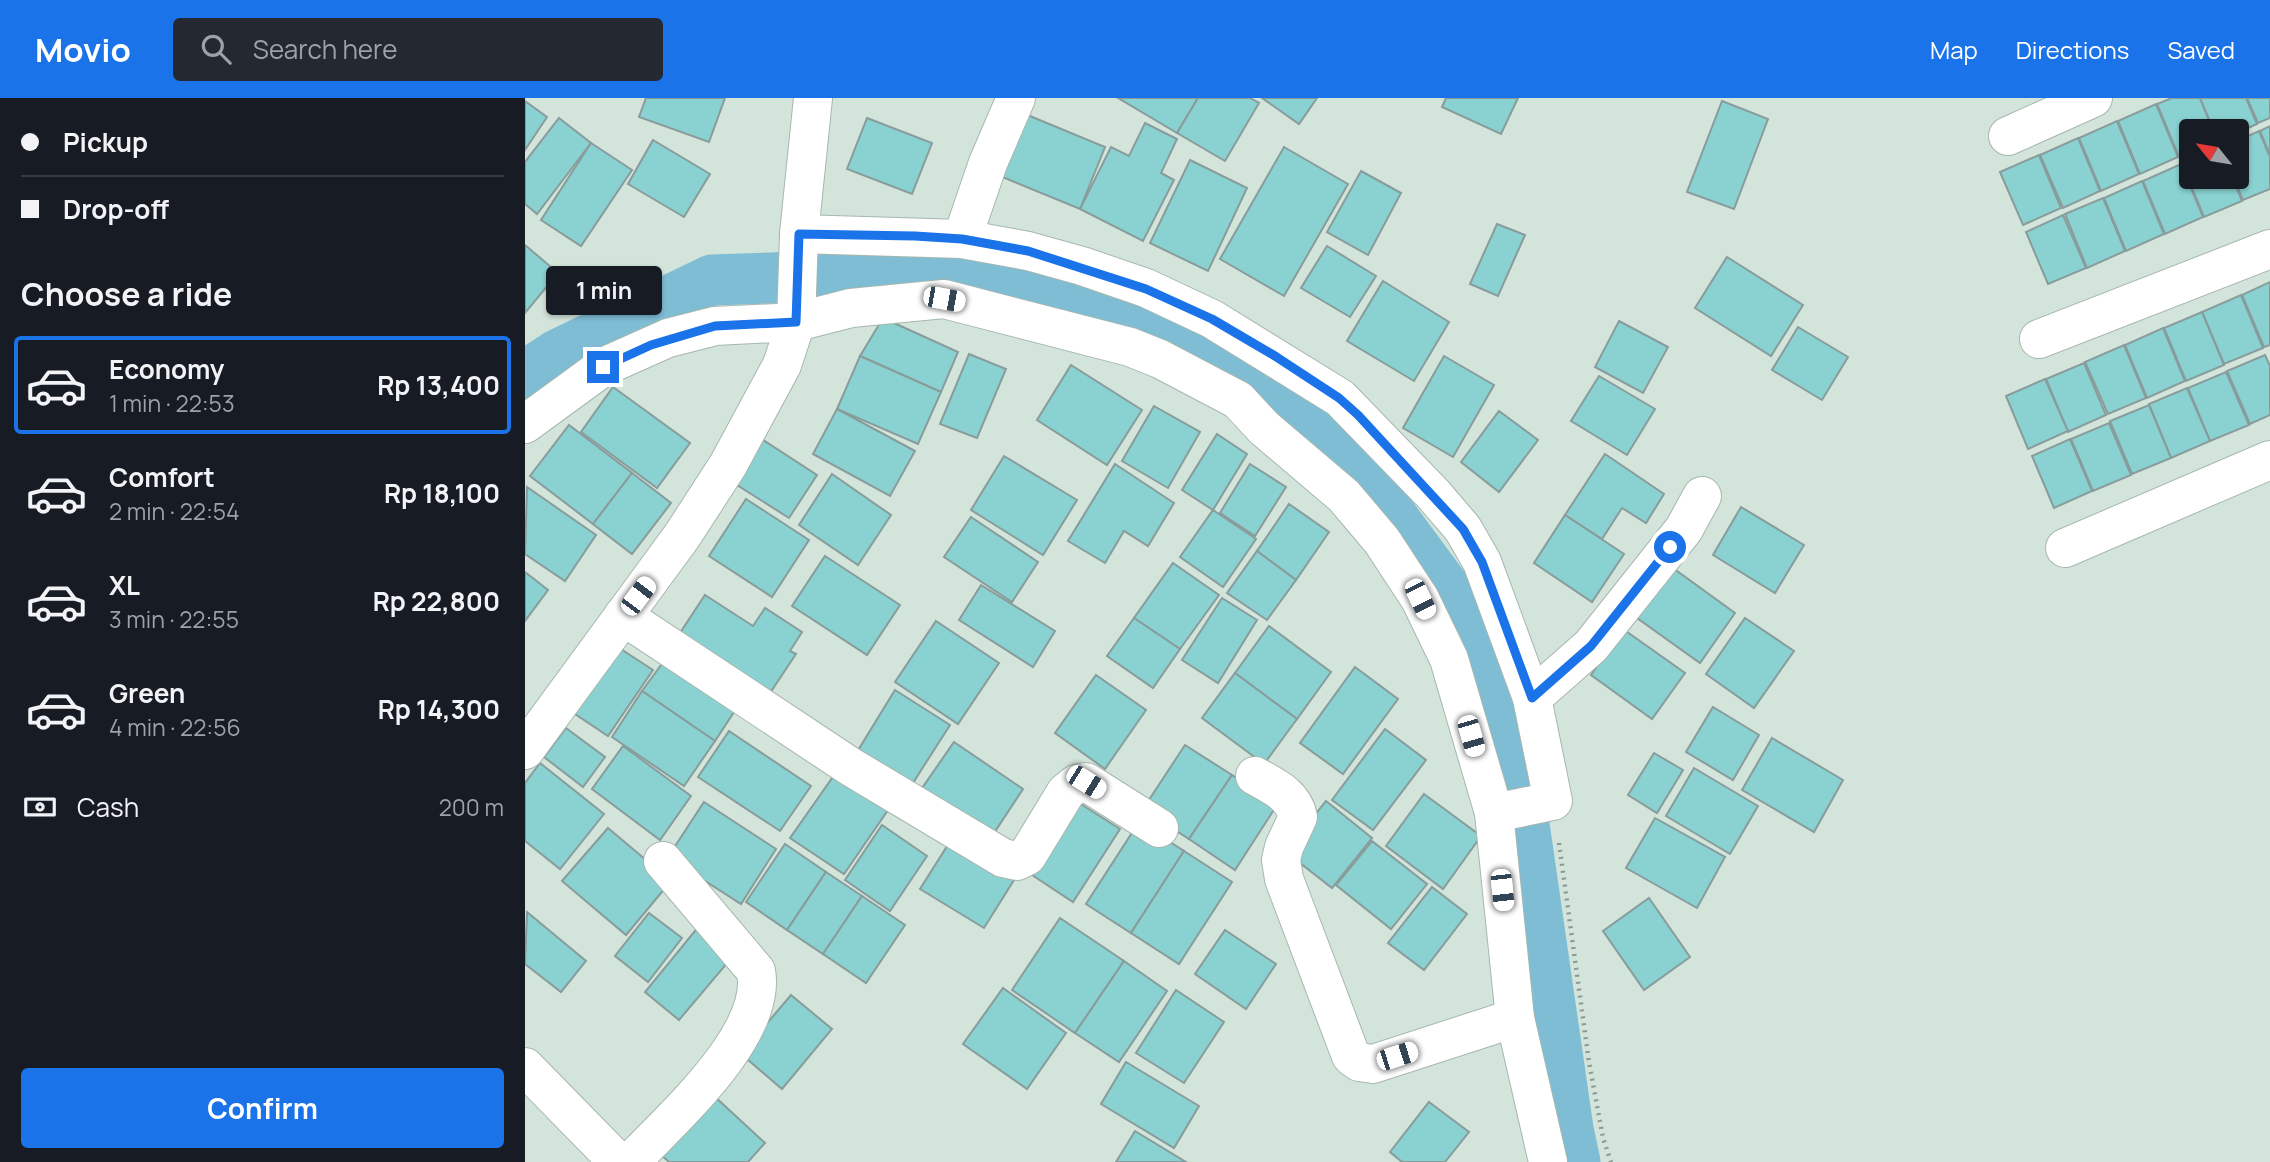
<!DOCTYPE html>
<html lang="en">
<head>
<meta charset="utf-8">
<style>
	:root { --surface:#171b24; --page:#242831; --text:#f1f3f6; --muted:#9ea1a6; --line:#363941; --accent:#1a73e8 }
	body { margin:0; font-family:Manrope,sans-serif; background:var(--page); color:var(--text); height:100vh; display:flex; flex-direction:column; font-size:26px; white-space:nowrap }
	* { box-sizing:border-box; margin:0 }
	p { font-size:23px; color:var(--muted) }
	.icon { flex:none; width:38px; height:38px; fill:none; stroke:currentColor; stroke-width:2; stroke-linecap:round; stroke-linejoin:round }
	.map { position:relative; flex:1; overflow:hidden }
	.panel { display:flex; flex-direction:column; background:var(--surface); width:525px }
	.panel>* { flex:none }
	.hud { display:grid; align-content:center; height:154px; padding:0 21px; background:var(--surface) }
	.needle { width:46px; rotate:300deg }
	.fabs { position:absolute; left:1654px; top:21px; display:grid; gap:14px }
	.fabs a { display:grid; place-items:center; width:70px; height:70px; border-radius:7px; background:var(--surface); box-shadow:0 2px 5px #0004; font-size:35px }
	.end { position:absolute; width:32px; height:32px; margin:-16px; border:9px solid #1a73e8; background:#fff; box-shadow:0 0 0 4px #fff }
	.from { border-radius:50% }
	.bubble { position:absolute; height:49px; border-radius:7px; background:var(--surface); box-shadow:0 2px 5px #0004; font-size:23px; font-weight:700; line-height:49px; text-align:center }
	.car { position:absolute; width:21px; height:42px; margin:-21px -10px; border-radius:9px; box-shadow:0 0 5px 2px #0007; background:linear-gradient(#fff 24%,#345 0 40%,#fff 0 76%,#345 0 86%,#fff 0) }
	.hud b { display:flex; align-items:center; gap:24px; height:66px; font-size:26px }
	.hud b+b { border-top:2px solid var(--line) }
	.hud i { width:18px; height:18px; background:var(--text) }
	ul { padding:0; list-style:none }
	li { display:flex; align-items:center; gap:21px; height:98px; margin:0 14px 10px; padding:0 7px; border:4px solid transparent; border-radius:7px }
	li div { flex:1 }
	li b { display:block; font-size:26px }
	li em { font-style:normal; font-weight:700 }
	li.selected { border-color:var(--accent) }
	li>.icon { width:63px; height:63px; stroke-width:1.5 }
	h2 { padding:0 21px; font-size:32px; line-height:84px }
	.pay { display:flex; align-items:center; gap:18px; height:77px; padding:0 21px; font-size:26px }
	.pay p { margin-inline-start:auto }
	.button { display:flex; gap:14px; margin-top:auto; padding:14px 21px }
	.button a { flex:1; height:80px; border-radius:7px; background:var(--accent); color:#fff; font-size:28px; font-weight:700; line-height:80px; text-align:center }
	header { display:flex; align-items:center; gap:42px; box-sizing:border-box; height:98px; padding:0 35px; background:var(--accent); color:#fff }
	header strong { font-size:33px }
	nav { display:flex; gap:38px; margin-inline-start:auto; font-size:24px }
	.search { width:490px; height:63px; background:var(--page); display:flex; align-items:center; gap:18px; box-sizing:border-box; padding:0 24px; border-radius:7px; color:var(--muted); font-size:26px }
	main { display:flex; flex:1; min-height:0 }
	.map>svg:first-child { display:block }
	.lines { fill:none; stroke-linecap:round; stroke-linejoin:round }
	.canal { stroke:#7fbdd5; stroke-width:51 }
	.building { fill:#89d2d1; stroke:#889c9b; stroke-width:2 }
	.street-casing { stroke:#a7b7af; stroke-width:40 }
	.path { stroke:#8d9a93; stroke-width:4.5; stroke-dasharray:2 5; stroke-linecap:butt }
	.street { stroke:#fff; stroke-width:38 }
	.route { stroke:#1a73e8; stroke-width:9 }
</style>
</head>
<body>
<header>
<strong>Movio</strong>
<div class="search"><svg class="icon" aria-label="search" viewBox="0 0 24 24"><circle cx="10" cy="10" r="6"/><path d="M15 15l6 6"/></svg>Search here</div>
<nav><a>Map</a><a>Directions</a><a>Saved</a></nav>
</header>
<main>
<section class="panel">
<div class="hud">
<b><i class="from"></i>Pickup</b>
<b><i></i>Drop-off</b>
</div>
<h2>Choose a ride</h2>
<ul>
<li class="selected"><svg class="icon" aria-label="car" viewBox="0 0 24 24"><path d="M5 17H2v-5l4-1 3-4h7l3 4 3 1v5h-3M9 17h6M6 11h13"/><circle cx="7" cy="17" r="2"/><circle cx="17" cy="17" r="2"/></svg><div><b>Economy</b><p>1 min · 22:53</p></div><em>Rp 13,400</em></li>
<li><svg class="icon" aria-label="car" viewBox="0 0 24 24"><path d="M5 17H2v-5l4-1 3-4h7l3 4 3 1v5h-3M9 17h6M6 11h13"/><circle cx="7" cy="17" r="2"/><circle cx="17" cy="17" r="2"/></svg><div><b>Comfort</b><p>2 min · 22:54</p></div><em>Rp 18,100</em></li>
<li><svg class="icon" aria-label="car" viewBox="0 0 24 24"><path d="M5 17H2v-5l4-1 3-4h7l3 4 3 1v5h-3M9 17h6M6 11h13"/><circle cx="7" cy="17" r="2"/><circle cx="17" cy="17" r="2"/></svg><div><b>XL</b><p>3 min · 22:55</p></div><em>Rp 22,800</em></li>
<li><svg class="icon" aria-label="car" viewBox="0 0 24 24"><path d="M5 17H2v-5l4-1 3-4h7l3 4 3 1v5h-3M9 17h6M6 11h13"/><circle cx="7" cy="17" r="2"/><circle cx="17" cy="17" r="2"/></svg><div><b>Green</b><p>4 min · 22:56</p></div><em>Rp 14,300</em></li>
</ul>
<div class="pay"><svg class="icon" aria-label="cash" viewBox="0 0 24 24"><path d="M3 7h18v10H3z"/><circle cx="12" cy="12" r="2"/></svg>Cash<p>200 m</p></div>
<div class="button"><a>Confirm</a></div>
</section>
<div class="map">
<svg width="1745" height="1064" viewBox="0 0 1745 1064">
	<rect width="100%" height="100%" fill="#d3e4db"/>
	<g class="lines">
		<path class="canal" d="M 0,278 L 32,257 L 187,182 L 453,173 L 673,246 L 828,366 L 947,527 L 990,664 L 1043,1031 L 1050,1064"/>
	</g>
	<g class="building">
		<path d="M 121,0 L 200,0 L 184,44 L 114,19 Z"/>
		<path d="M 593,0 L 673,0 L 652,35 Z"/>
		<path d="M 673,0 L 725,0 L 734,5 L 700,63 L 652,35 Z"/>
		<path d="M 737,0 L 792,0 L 774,26 Z"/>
		<path d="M 921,0 L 993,0 L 976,36 L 917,9 Z"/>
		<path d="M 1647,0 L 1675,0 L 1688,33 L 1666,33 L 1666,54 L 1654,59 L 1632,6 Z"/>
		<path d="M 1675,0 L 1721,0 L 1732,26 L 1712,35 L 1689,33 Z"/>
		<path d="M 1722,0 L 1745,0 L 1745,20 L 1733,25 Z"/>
		<path d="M 0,3 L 22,19 L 0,52 Z"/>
		<path d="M 1197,3 L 1243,21 L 1209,111 L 1162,94 Z"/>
		<path d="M 1631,6 L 1653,59 L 1615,76 L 1593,23 Z"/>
		<path d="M 500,16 L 580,49 L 555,111 L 475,78 Z"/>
		<path d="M 34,20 L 66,45 L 12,116 L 0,106 L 0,64 Z"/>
		<path d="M 342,20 L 407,45 L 387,96 L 322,71 Z"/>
		<path d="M 1592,23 L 1614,76 L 1576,93 L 1554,40 Z"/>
		<path d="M 620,25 L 652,41 L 636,75 L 649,82 L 618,143 L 555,111 L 586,49 L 604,58 Z"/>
		<path d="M 1745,28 L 1745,57 L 1735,33 Z"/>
		<path d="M 1734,33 L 1745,59 L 1745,91 L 1718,102 L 1708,79 L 1712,79 L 1712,43 Z"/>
		<path d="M 1553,40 L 1575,93 L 1538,110 L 1515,57 Z"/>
		<path d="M 128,42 L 185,76 L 159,119 L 103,86 Z"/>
		<path d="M 66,45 L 107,72 L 56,148 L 16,122 Z"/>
		<path d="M 759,49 L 823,86 L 759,198 L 695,161 Z"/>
		<path d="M 1514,57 L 1536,110 L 1498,127 L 1475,74 Z"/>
		<path d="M 665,62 L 722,90 L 683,173 L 625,145 Z"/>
		<path d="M 1666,62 L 1666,79 L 1707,79 L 1717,103 L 1679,119 L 1657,66 Z"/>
		<path d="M 1656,66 L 1678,119 L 1640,136 L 1618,83 Z"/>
		<path d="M 836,73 L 876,95 L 843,157 L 802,134 Z"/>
		<path d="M 1617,83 L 1639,136 L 1601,153 L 1579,100 Z"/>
		<path d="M 1578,100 L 1600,153 L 1562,170 L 1540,116 Z"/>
		<path d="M 1538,117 L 1561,170 L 1523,186 L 1501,134 Z"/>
		<path d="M 972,126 L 1000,137 L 973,198 L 945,186 Z"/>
		<path d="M 0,147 L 33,175 L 0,215 Z"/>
		<path d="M 802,148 L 851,178 L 825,219 L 776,190 Z"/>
		<path d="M 1202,159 L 1278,207 L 1246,258 L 1170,210 Z"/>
		<path d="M 858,183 L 924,224 L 889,283 L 822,243 Z"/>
		<path d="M 1745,184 L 1745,247 L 1739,249 L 1717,197 Z"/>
		<path d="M 1716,197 L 1738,250 L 1699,266 L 1677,214 Z"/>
		<path d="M 1677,214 L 1699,267 L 1661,283 L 1639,230 Z"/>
		<path d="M 358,220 L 433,254 L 416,294 L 335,258 Z"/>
		<path d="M 1094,223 L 1143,249 L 1118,295 L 1070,269 Z"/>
		<path d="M 1273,229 L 1323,259 L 1297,302 L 1247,272 Z"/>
		<path d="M 1638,230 L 1660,283 L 1622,300 L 1600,247 Z"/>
		<path d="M 1599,247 L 1621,300 L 1583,316 L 1560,264 Z"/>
		<path d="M 444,256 L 481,271 L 452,340 L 415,326 Z"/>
		<path d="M 1740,257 L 1745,268 L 1745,317 L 1725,326 L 1702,273 Z"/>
		<path d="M 335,258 L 416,294 L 393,346 L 312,311 Z"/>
		<path d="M 919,258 L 969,287 L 928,359 L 878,330 Z"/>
		<path d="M 1559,265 L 1581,317 L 1543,334 L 1521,281 Z"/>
		<path d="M 546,267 L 617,312 L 582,367 L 512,322 Z"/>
		<path d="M 1701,274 L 1724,327 L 1685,343 L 1663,290 Z"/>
		<path d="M 1074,278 L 1130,311 L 1102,357 L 1046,323 Z"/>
		<path d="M 1520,281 L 1543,333 L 1503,351 L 1481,298 Z"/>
		<path d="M 88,289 L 165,345 L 132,390 L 56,334 Z"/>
		<path d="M 1662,290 L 1685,343 L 1646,360 L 1624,306 Z"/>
		<path d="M 1624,307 L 1646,360 L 1607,376 L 1585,323 Z"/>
		<path d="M 629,308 L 675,334 L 643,390 L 597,363 Z"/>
		<path d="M 312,311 L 390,353 L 365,398 L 288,356 Z"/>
		<path d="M 974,313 L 1013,342 L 974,394 L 936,364 Z"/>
		<path d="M 1584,325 L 1606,377 L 1568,393 L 1546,341 Z"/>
		<path d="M 44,327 L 107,375 L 68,426 L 5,378 Z"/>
		<path d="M 692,336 L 722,356 L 688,412 L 657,392 Z"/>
		<path d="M 232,338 L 292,377 L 264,420 L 204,382 Z"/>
		<path d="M 1545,341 L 1567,393 L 1529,410 L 1507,358 Z"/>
		<path d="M 1080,356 L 1139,396 L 1121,425 L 1097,410 L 1077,441 L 1040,417 Z"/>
		<path d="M 479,358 L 552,402 L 518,457 L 446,412 Z"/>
		<path d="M 590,366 L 649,405 L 623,448 L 599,433 L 580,465 L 543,443 Z"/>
		<path d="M 725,366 L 761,389 L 730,438 L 695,415 Z"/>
		<path d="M 107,375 L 146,405 L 107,456 L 68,426 Z"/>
		<path d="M 307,376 L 366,417 L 333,467 L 274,427 Z"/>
		<path d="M 2,389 L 71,437 L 40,483 L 0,456 Z"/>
		<path d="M 221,401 L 284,442 L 247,499 L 184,458 Z"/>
		<path d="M 764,406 L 804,434 L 771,482 L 732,453 Z"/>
		<path d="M 1216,409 L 1279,447 L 1250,495 L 1188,457 Z"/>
		<path d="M 688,412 L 731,441 L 698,489 L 655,459 Z"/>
		<path d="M 1040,417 L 1099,456 L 1067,504 L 1009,465 Z"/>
		<path d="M 446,419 L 513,464 L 487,504 L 419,459 Z"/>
		<path d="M 732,453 L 771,482 L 742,522 L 702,495 Z"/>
		<path d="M 300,458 L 375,507 L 342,557 L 267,508 Z"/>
		<path d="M 648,465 L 694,497 L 655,551 L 609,520 Z"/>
		<path d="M 1141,465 L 1210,515 L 1175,565 L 1105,515 Z"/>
		<path d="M 0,474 L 23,492 L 0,523 Z"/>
		<path d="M 456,487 L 530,533 L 508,569 L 434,522 Z"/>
		<path d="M 180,497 L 228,528 L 240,510 L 277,534 L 265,553 L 271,556 L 243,598 L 153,538 Z"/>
		<path d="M 697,500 L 732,522 L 693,585 L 657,562 Z"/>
		<path d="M 609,520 L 655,551 L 628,590 L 582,558 Z"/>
		<path d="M 1220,520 L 1269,553 L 1229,610 L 1181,576 Z"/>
		<path d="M 411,523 L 474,565 L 433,626 L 370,584 Z"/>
		<path d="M 744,528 L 806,574 L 772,621 L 710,575 Z"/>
		<path d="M 1098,531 L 1160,575 L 1127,621 L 1066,577 Z"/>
		<path d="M 85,544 L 128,572 L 83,638 L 41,610 Z"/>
		<path d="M 139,563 L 211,611 L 190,643 L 117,593 Z"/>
		<path d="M 830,569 L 873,601 L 818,676 L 775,645 Z"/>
		<path d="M 710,575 L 772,621 L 739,666 L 677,620 Z"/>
		<path d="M 571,577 L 621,612 L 580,671 L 530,635 Z"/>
		<path d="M 370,592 L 425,627 L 386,688 L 332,654 Z"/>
		<path d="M 117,593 L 190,643 L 159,688 L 87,639 Z"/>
		<path d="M 1188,609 L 1234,637 L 1208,682 L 1161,654 Z"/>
		<path d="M 41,630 L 80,659 L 58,689 L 19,659 Z"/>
		<path d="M 860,631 L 901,662 L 848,732 L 807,702 Z"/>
		<path d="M 204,633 L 286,688 L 255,733 L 173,679 Z"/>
		<path d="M 1247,640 L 1318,682 L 1289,734 L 1217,692 Z"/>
		<path d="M 429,644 L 498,691 L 465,741 L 395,693 Z"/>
		<path d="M 660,647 L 707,677 L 664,741 L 618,711 Z"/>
		<path d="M 98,648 L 166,698 L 135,742 L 67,691 Z"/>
		<path d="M 1129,655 L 1158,672 L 1132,715 L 1103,697 Z"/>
		<path d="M 15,665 L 79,716 L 35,771 L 0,743 L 0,685 Z"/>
		<path d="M 1169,670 L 1233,708 L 1205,756 L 1141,718 Z"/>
		<path d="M 310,676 L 363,712 L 319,776 L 265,740 Z"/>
		<path d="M 707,677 L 752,707 L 710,772 L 664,741 Z"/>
		<path d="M 899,696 L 956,738 L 918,791 L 861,748 Z"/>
		<path d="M 551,703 L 595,731 L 548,804 L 504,775 Z"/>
		<path d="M 801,703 L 847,740 L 807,790 L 761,754 Z"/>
		<path d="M 179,704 L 251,751 L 216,806 L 143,759 Z"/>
		<path d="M 1130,720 L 1200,759 L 1172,810 L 1101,770 Z"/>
		<path d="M 614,724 L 659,753 L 606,835 L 561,806 Z"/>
		<path d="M 357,727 L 402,758 L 365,813 L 320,782 Z"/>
		<path d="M 83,730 L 146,783 L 101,837 L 37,783 Z"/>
		<path d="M 426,742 L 489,782 L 459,830 L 395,791 Z"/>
		<path d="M 847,743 L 902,786 L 866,831 L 811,787 Z"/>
		<path d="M 260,746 L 301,774 L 262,832 L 221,804 Z"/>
		<path d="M 659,753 L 707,784 L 654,866 L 606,835 Z"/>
		<path d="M 301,774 L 337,798 L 298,856 L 262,832 Z"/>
		<path d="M 907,789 L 942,816 L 899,872 L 863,845 Z"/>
		<path d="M 337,798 L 380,827 L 341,885 L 298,856 Z"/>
		<path d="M 1124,800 L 1165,859 L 1119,892 L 1078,833 Z"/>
		<path d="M 2,814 L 61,863 L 36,894 L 0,866 Z"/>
		<path d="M 124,815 L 157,840 L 123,884 L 90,858 Z"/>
		<path d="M 535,820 L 599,863 L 550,935 L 487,892 Z"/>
		<path d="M 174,828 L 209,857 L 154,922 L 120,894 Z"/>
		<path d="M 700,832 L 751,866 L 721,911 L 670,876 Z"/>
		<path d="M 599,863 L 642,893 L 594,964 L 550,935 Z"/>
		<path d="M 478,890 L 541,935 L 502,991 L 438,946 Z"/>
		<path d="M 651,892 L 699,924 L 659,985 L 611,955 Z"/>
		<path d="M 266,897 L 307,931 L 257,991 L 216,956 Z"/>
		<path d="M 601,964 L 674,1008 L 649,1050 L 576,1006 Z"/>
		<path d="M 188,997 L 240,1045 L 223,1064 L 144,1064 L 135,1056 Z"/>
		<path d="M 904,1004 L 944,1034 L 920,1064 L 877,1064 L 865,1054 Z"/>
		<path d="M 610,1033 L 661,1064 L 591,1064 Z"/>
	</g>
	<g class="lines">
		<defs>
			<g id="street">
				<path d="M 1483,38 L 1568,0"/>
				<path d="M 274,136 L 437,141 L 503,153 L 557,168 L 621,190 L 687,221 L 815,300 L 909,397 L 938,431 L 957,464 L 1007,600 L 1028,703 L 969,715"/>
				<path d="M 437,141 L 463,65 L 491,0"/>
				<path d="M 1514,241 L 1745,151"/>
				<path d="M 0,326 L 78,269 L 143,240 L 190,228 L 271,224 L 326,210 L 419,201 L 605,249 L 635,261 L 713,302 L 739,330 L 819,398 L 857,443 L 895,501 L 924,561 L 969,715 L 990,920 L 1023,1064"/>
				<path d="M 1540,450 L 1745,362"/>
				<path d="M 98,518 L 326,669 L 478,760 L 492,763 L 502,758 L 541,694 L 551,686 L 561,684 L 634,730"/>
				<path d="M 1007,600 L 1066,548 L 1159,431 L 1177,398"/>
				<path d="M 0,652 L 157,438 L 203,367 L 257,267 L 271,224 L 274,136 L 288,0"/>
				<path d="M 730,678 C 748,688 769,697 773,719 L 759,749 L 756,762 L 759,781 L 826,958 L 834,964 L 848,966 L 990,920"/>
				<path d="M 0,969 L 93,1064"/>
				<path d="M 106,1064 C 147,1020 243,937 231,873 L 138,763"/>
			</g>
		</defs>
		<use href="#street" class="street-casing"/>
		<path class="path" d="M 1034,745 L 1064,964 L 1078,1040 L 1086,1064"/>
		<use href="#street" class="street"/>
	</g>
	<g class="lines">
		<path class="route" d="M 78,269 L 126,247 L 190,228 L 271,224 L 274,136 L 390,138 L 437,141 L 503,153 L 621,191 L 687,221 L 750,258 L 814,300 L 833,317 L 938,431 L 957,464 L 1007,600 L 1066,548 L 1145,449"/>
	</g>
</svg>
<div class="fabs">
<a><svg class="needle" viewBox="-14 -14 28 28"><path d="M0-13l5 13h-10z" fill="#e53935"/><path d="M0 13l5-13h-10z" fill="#9ea1a6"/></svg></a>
</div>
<i class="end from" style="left:1145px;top:449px"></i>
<i class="end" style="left:78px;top:269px"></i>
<div class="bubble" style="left:21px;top:168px;width:116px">1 min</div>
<i class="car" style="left:419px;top:201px;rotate:100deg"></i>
<i class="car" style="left:113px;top:498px;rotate:37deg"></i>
<i class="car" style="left:895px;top:501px;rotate:154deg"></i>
<i class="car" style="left:946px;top:638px;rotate:164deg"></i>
<i class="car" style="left:561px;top:684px;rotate:122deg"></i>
<i class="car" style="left:977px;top:792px;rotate:174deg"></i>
<i class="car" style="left:872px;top:958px;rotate:72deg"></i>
</div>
</main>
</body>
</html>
